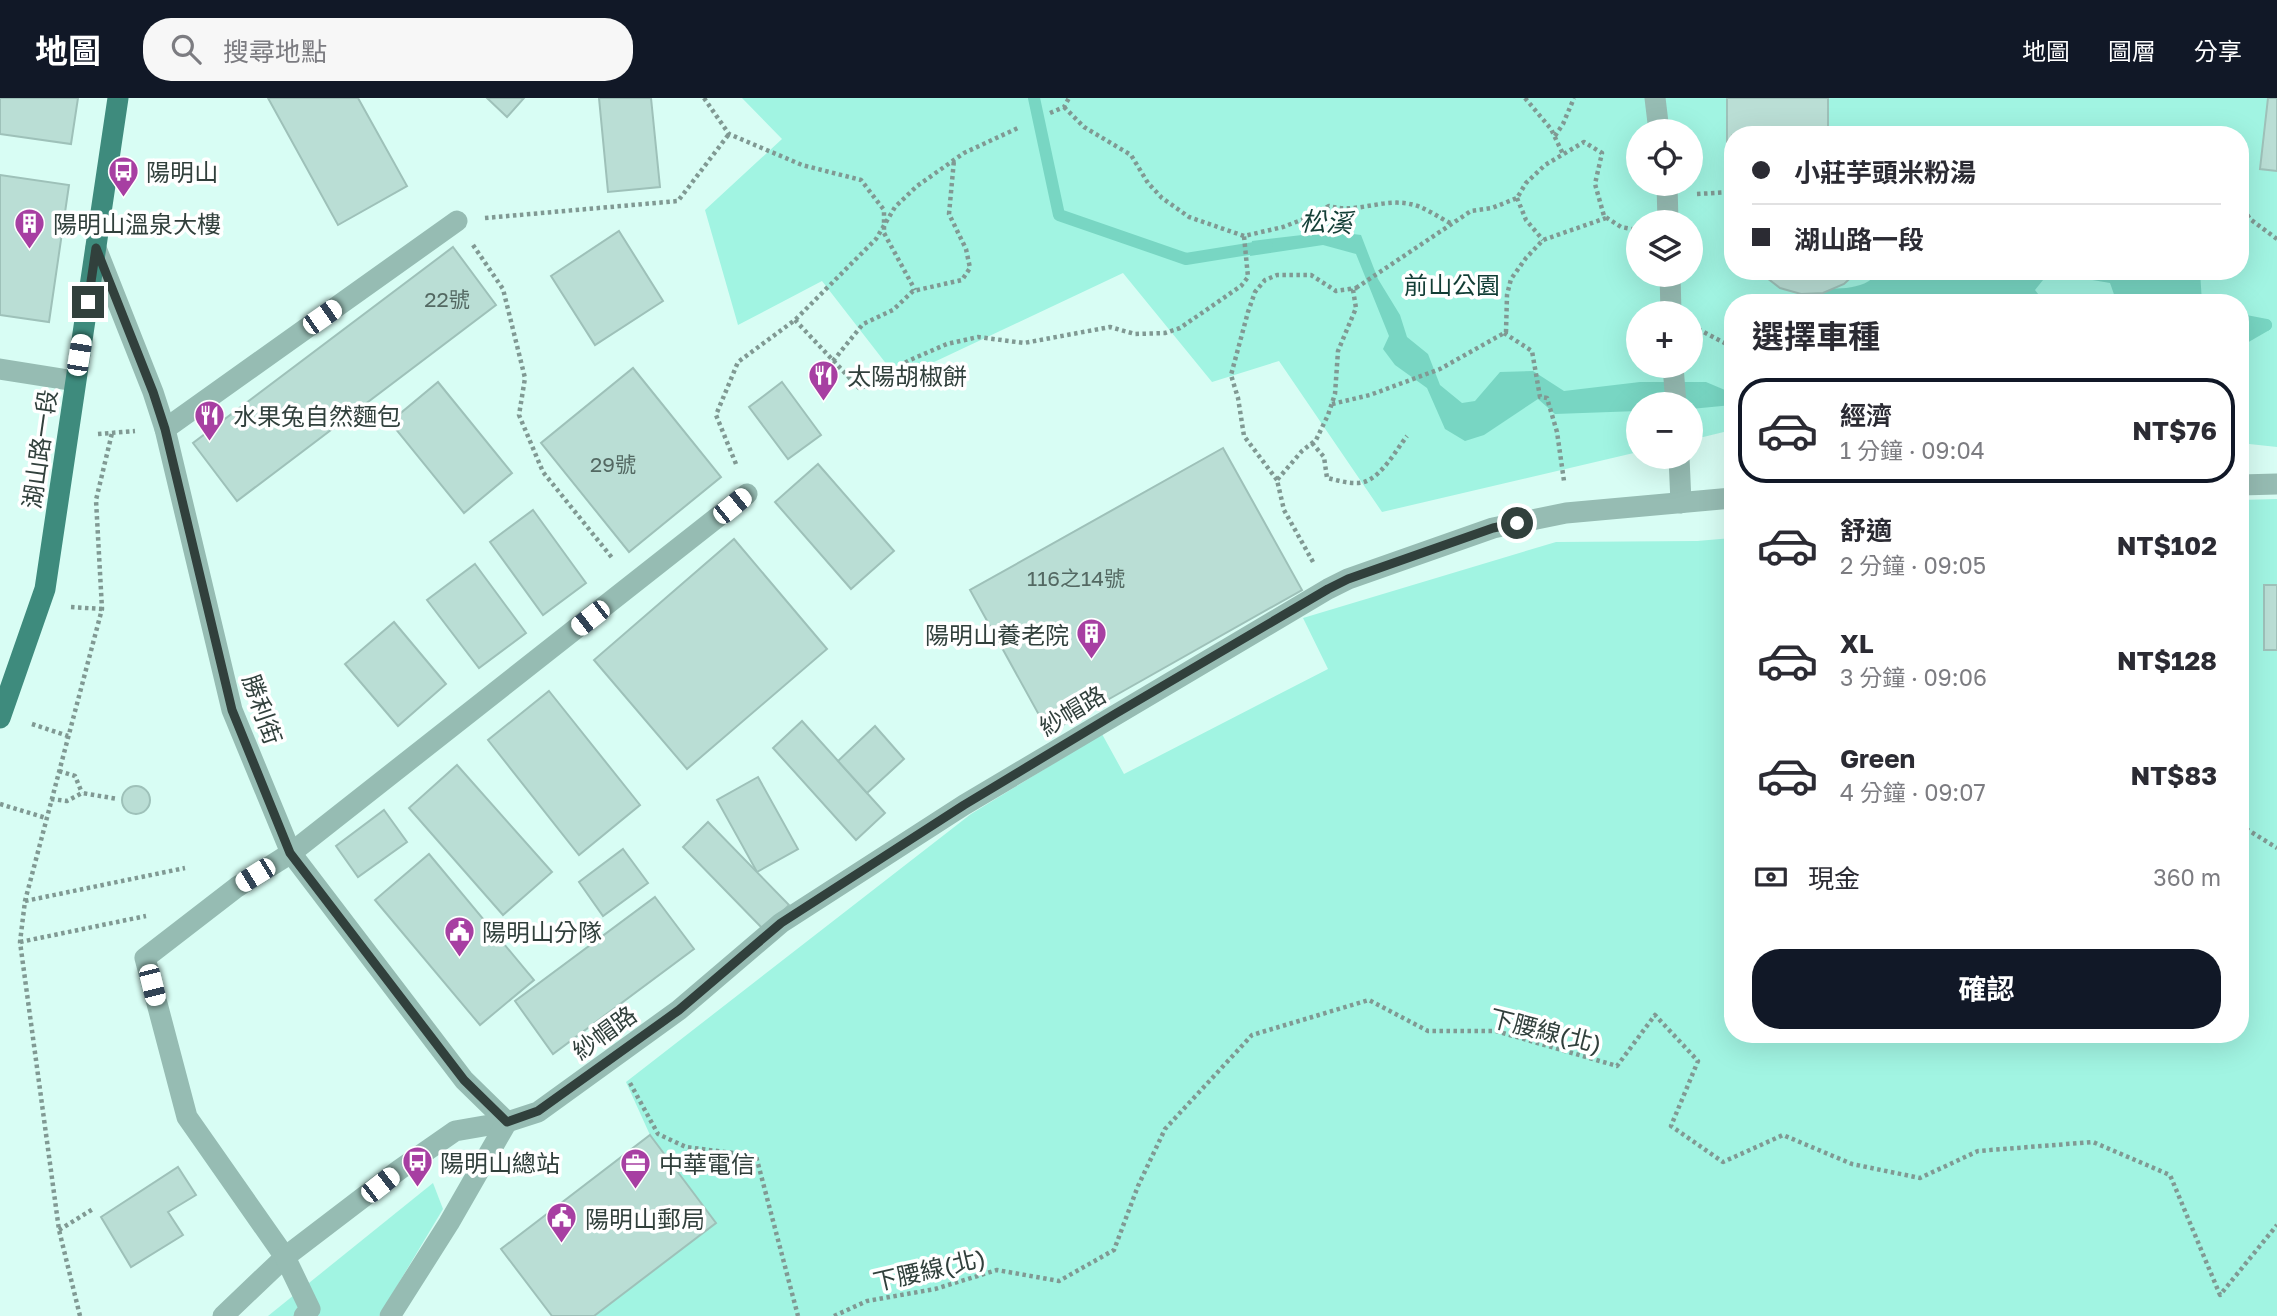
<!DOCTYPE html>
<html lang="zh-TW">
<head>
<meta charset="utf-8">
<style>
	:root { --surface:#fff; --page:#f7f7f7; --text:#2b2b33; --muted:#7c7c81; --line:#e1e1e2; --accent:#111827 }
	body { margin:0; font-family:"Golos Text","Noto Sans TC",sans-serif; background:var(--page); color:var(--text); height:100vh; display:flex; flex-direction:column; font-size:26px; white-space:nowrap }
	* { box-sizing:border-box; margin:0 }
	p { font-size:23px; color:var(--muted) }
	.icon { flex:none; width:38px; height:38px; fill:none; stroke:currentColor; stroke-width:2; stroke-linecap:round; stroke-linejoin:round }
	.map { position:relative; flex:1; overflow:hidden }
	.details { position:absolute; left:1724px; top:196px; width:525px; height:749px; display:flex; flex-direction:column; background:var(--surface); border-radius:28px; box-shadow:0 7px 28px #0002 }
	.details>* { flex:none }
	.top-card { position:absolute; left:1724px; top:28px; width:525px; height:154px; border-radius:28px; box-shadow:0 7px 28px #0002; display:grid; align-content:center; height:154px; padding:0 28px; background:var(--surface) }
	.fabs { position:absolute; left:1626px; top:21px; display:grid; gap:14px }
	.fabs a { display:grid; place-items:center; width:77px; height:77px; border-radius:50%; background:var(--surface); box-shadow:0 7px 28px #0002; font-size:35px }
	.end { position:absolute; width:32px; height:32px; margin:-16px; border:9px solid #31403c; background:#fff; box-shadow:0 0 0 4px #fff }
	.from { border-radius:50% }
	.car { position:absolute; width:21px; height:42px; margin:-21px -10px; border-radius:9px; box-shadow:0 0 5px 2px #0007; background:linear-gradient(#fff 24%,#345 0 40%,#fff 0 76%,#345 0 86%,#fff 0) }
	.top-card b { display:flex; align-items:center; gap:24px; height:66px; font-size:26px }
	.top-card b+b { border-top:2px solid var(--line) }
	.top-card i { width:18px; height:18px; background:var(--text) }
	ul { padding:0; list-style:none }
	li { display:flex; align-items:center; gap:21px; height:105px; margin:0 14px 10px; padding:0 14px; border:4px solid transparent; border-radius:28px }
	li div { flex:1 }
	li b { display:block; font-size:26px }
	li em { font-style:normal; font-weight:700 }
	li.active { border-color:var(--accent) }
	li>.icon { width:63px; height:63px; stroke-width:1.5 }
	h2 { padding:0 28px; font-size:32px; line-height:84px }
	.pay { display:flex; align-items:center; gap:18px; height:77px; padding:0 28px; font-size:26px }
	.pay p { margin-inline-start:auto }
	.button { display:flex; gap:14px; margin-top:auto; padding:14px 28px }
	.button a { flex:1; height:80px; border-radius:28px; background:var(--accent); color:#fff; font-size:28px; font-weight:700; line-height:80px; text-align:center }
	header { display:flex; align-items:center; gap:42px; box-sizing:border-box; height:98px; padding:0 35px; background:var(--accent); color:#fff }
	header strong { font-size:33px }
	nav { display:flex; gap:38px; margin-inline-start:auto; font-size:24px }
	.search { width:490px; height:63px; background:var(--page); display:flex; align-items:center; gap:18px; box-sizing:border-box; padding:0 24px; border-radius:28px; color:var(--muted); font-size:26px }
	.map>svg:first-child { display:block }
	.green { fill:#a1f4e2; fill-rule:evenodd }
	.water { fill:#78d6c3 }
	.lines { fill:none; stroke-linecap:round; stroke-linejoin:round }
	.stream { stroke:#78d6c3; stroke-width:12 }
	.building { fill:#baded5; stroke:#9ec1b9; stroke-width:2 }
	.path { stroke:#809993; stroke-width:4.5; stroke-dasharray:3.5 3.5; stroke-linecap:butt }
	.lane { stroke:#96bcb3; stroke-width:21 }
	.street { stroke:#96bcb3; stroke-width:21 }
	.primary { stroke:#3e8b7d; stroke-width:21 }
	.route { stroke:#31403c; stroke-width:9 }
	.labels { text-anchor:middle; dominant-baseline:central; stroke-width:7; stroke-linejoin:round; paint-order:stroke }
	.number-label { font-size:21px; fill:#536862 }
	.poi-label { font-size:24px; fill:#31403c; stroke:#fff; text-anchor:start }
	.park-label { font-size:24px; fill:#113d35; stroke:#fff }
	.street-label { font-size:24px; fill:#31403c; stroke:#fff }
	.water-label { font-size:26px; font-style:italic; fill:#154038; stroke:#fff }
</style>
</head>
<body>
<header>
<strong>地圖</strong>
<div class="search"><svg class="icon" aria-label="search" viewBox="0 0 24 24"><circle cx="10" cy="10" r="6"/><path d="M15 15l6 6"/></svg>搜尋地點</div>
<nav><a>地圖</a><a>圖層</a><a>分享</a></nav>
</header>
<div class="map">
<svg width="2277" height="1218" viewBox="0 0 2277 1218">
	<rect width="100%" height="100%" fill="#d8fdf4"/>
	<g class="green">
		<path d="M 742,0 L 2277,0 L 2277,349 L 2240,345 L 2240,205 L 1732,205 L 1732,332 L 1691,342 L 1690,306 L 1638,306 L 1638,354 L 1382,414 L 1279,263 L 1212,284 L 1123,175 L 898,281 L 822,183 L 738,227 L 705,112 L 782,41 ZM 1638,33 L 1690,33 L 1690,86 L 1638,86 ZM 1732,37 L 2240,37 L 2240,173 L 1732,173 ZM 1638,124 L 1690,124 L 1690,177 L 1638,177 ZM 1638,215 L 1690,215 L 1690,268 L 1638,268 Z"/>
		<path d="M 2277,401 L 2277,1218 L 594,1218 L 716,1125 L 650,1037 L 626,984 L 971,716 L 1102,636 L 1124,676 L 1328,571 L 1303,520 L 1556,444 L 1697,443 L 1732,440 L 1732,936 L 2240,936 L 2240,402 Z"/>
		<path d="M 433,1085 L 443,1111 L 379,1218 L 268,1218 Z"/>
	</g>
	<g class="water">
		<path d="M 1315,131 L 1361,137 L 1378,181 L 1400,217 L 1407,239 L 1428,256 L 1440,287 L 1462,305 L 1475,303 L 1500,274 L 1533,273 L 1564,293 L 1640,284 L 1706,284 L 1732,295 L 1732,307 L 1691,311 L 1690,306 L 1638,306 L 1638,313 L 1555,316 L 1538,301 L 1484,337 L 1465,343 L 1445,331 L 1427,290 L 1395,267 L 1383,251 L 1389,238 L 1356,156 L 1323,147 L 1250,158 L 1252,143 L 1302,137 Z"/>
		<path d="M 1879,173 L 2200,173 L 2202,205 L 2117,205 L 2110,185 L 2063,177 L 2047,177 L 2035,192 L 2045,205 L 1795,205 C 1799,202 1805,196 1809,194 C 1831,187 1863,197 1879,173 Z"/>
	</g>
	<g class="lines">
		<g class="stream">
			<path d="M 1034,0 L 1059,117 L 1186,161 L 1267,148"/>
			<path d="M 2240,222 L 2266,227"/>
			<path d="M 2240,242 L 2266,227"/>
		</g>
	</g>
	<g class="building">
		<path d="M 0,0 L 78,0 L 71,46 L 0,36 Z"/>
		<path d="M 268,0 L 358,0 L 407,88 L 338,127 Z"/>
		<path d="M 487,0 L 524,0 L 507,19 Z"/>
		<path d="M 599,0 L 651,0 L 660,89 L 608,94 Z"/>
		<path d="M 1727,0 L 1828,0 L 1828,37 L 1732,37 L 1732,61 L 1727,61 Z"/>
		<path d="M 2268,0 L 2277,0 L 2277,73 L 2260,71 Z"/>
		<path d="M 0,77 L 69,87 L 49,224 L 0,217 Z"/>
		<path d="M 619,133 L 663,203 L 595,247 L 551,178 Z"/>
		<path d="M 453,149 L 496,207 L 237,403 L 193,345 Z"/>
		<path d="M 1758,173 L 1858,173 L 1844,186 L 1823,195 L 1801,196 L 1780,190 Z"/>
		<path d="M 633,270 L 721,379 L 629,454 L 541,345 Z"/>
		<path d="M 438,284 L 512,375 L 464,415 L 390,324 Z"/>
		<path d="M 782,284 L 821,337 L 788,361 L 749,309 Z"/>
		<path d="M 1223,350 L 1302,492 L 1049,635 L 970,492 Z"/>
		<path d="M 818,366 L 894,453 L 851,491 L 775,404 Z"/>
		<path d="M 533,412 L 586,485 L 543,517 L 490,444 Z"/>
		<path d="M 734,441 L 827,551 L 687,671 L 594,562 Z"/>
		<path d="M 475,466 L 526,535 L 479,570 L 427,502 Z"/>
		<rect x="2264" y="487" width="13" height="65"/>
		<path d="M 394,524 L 446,586 L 398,628 L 345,566 Z"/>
		<path d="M 549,593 L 640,707 L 579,757 L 488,642 Z"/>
		<path d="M 802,623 L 885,715 L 856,742 L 773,650 Z"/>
		<path d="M 875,628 L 904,661 L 867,695 L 838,663 Z"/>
		<path d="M 457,667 L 552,774 L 503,817 L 409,710 Z"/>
		<path d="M 758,679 L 798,751 L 757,774 L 717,702 Z"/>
		<circle cx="136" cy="702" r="14"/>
		<path d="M 384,712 L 407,744 L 358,779 L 336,748 Z"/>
		<path d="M 708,724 L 789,807 L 764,832 L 683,749 Z"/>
		<path d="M 623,751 L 648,785 L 603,818 L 579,784 Z"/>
		<path d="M 429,756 L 534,882 L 480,927 L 375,802 Z"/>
		<path d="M 655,799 L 694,851 L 553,956 L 515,903 Z"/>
		<path d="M 650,1037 L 716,1125 L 594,1218 L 552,1218 L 501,1151 Z"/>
		<path d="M 178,1069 L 196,1097 L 168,1114 L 183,1137 L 131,1169 L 101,1119 Z"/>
	</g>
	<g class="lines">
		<g class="path">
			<path d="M 704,0 L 729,36 L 802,67 L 861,82 L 884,112 L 884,135 L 915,192"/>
			<path d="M 1525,0 L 1551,31 L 1563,56"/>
			<path d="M 1064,9 L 1084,29 L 1131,57 L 1148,85 L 1162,100 L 1189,119 L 1244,138 L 1283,129 L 1309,119 L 1329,108 C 1357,116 1382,100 1410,106 C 1423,108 1438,119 1450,125"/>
			<path d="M 1050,15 L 1064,9 L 1069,0"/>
			<path d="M 1555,38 L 1563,26 L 1574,0"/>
			<path d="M 1697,96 L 1732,94"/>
			<path d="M 1517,100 L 1526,122 L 1543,142"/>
			<path d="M 2240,105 L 2250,121 L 2277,141"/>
			<path d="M 485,120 L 678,103 L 729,36"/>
			<path d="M 473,147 L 503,191 L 525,280 L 519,317 L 543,374 L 613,461"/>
			<path d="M 795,222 L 860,291 L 910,262 L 947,246 L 978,239 L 1024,245 L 1110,229 L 1135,236 L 1165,235 L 1180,230 L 1241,188 L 1248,179 L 1244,138"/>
			<path d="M 1698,231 L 1732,249"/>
			<path d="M 1504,235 L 1532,253 L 1540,299 L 1547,300 L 1557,334 L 1564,383"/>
			<path d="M 833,263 L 863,226 L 893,212 L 913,193 L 962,182 L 970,170 L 966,151 L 949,116 L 954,62"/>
			<path d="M 1332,306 L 1370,297 L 1440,271 L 1506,234 L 1507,197 L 1511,181 L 1526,160 L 1543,142 L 1606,120"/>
			<path d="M 98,336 L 135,333"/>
			<path d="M 1312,345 L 1324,359 L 1327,380 C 1336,382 1346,385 1355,385 C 1378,387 1395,353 1407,338"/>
			<path d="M 736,366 L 716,317 L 738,264 L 795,222 L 876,141 L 895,109 L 917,88 L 964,55 L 1020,29"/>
			<path d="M 1277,382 L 1244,338 L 1238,300 L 1231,277 L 1248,214 L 1255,194 L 1265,182 L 1277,177 L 1311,177 L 1336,193 L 1357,190"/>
			<path d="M 1313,464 L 1284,412 L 1277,382 L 1302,353 L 1316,342 L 1328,317 L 1335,296 L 1338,253 L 1356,210 L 1353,192 L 1471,113 L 1492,110 L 1517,100 L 1526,85 L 1545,67 L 1584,44 L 1602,55 L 1595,86 L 1604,118 L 1621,129 L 1637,132"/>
			<path d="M 71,509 L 102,511"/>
			<path d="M 32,626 L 68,638"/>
			<path d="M 59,673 L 75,678 L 82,695"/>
			<path d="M 51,701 L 67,703 L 82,695 L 118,701"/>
			<path d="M 0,706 L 46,720"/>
			<path d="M 2240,727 L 2277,750"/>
			<path d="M 25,803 L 185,770"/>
			<path d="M 20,844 L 146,818"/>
			<path d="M 630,985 L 658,1036 L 686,1049 L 756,1058 L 798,1218"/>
			<path d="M 59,1132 L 93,1111"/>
			<path d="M 80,1218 L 59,1132 L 20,844 L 25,803 L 102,511 L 96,402 L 112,335"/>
			<path d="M 834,1218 L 867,1203 L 935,1191 L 997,1172 L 1059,1183 L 1114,1152 L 1138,1088 L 1165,1031 L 1252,937 L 1369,902 L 1428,933 L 1496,933 L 1617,968 L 1655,917 L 1698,963 L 1671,1028 L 1723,1064 L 1783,1037 L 1852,1066 L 1920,1080 L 1978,1053 L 2093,1044 L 2170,1077 L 2220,1197 L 2277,1127"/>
		</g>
		<g class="lane">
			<path d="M 0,271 L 75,283"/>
			<path d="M 223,1218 L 285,1159 L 187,1019 L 145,860 L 237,789 L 291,755"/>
		</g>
		<g class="street">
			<path d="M 1655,0 L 1659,33"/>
			<path d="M 1667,86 L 1668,124"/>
			<path d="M 96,150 L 153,294 L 165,331 L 232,612 L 291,755 L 464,982 L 507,1024"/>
			<path d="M 1670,177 L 1671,215"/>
			<path d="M 1673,268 L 1676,306"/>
			<path d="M 165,331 L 457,123"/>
			<path d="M 1679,359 L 1681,405"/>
			<path d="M 2240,387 L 2277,386"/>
			<path d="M 291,755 L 747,396"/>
			<path d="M 304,1218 L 310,1211 L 285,1159 L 399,1072 L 455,1033 L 507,1024 L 538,1014 L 679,912 L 781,825 L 964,707 L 1328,491 L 1348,481 L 1493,430 L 1566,415 L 1732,400"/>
			<path d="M 390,1218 L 449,1125 L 507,1024"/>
		</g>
		<path class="primary" d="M 0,620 L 45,491 L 118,0"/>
	</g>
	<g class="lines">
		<path class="route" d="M 88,204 L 96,150 L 153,294 L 165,331 L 232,612 L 290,755 L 464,982 L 507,1024 L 538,1013 L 679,912 L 781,825 L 964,707 L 1115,616 L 1328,491 L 1348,481 L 1493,430 L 1517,425"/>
	</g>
	<defs>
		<symbol id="bus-pin" viewBox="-11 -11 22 30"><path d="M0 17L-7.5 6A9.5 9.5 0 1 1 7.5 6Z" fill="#a73fa2" stroke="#fff"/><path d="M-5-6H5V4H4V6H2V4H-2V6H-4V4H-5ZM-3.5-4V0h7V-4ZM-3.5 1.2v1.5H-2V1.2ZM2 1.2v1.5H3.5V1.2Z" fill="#fff"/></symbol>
		<symbol id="building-pin" viewBox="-11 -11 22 30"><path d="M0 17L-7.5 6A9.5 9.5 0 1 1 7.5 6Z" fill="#a73fa2" stroke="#fff"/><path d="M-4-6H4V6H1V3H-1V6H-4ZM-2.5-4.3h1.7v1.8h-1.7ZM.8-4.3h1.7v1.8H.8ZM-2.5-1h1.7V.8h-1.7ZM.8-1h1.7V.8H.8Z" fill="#fff"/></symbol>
		<symbol id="restaurant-pin" viewBox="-11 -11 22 30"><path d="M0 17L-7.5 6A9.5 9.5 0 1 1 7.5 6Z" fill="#a73fa2" stroke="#fff"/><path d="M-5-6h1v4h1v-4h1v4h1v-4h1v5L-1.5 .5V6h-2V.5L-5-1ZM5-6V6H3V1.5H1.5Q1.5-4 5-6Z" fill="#fff"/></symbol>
		<symbol id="civic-pin" viewBox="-11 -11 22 30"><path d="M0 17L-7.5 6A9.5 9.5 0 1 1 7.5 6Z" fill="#a73fa2" stroke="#fff"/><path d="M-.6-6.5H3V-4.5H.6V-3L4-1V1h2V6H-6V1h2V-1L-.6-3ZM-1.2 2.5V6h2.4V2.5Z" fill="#fff"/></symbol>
		<symbol id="office-pin" viewBox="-11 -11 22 30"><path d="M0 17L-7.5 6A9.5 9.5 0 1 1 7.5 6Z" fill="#a73fa2" stroke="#fff"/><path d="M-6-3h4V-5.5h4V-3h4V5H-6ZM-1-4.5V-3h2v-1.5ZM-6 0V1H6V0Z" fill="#fff"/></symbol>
	</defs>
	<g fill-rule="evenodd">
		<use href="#bus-pin" x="106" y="56" width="35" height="47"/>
		<use href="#building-pin" x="12" y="108" width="35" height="47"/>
		<use href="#restaurant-pin" x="806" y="260" width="35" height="47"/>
		<use href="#restaurant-pin" x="192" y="300" width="35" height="47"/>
		<use href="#building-pin" x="1074" y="518" width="35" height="47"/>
		<use href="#civic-pin" x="442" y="816" width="35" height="47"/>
		<use href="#bus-pin" x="400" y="1046" width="35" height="47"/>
		<use href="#office-pin" x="618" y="1048" width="35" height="47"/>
		<use href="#civic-pin" x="544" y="1102" width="35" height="47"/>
	</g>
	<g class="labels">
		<g class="number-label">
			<text x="447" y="201">22號</text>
			<text x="613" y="366">29號</text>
			<text x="1076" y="480">116之14號</text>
		</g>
		<g class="poi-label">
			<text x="146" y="73">陽明山</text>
			<text x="53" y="125">陽明山溫泉大樓</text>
			<text x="847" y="277">太陽胡椒餅</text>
			<text x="233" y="317">水果兔自然麵包</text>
			<text x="1069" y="536" text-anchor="end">陽明山養老院</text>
			<text x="482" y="833">陽明山分隊</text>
			<text x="440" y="1064">陽明山總站</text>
			<text x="659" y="1065">中華電信</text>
			<text x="585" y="1120">陽明山郵局</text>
		</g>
		<g class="park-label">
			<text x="1452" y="186">前山公園</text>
		</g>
		<g class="street-label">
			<text transform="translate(39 351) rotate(-82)">湖山路一段</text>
			<text transform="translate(263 611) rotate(71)">勝利街</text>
			<text transform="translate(1072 612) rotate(-31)">紗帽路</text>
			<text transform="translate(1546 932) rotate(14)">下腰線(北)</text>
			<text transform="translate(604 934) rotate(-36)">紗帽路</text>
			<text transform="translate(929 1171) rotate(-13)">下腰線(北)</text>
		</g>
		<g class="water-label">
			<text transform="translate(1326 124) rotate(2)">松溪</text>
		</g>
	</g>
</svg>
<div class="fabs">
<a><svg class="icon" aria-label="locate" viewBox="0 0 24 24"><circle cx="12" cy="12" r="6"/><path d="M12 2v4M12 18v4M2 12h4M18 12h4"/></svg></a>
<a><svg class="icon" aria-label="layers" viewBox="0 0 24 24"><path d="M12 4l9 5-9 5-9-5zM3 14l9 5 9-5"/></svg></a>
<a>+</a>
<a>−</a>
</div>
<i class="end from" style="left:1517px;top:425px"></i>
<i class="end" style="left:88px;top:204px"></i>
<i class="car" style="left:322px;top:219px;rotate:55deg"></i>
<i class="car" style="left:79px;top:257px;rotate:9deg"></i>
<i class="car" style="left:732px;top:408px;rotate:51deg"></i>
<i class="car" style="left:590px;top:520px;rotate:232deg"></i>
<i class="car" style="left:255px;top:777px;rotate:238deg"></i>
<i class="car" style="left:152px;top:887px;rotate:166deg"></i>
<i class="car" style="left:380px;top:1087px;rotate:52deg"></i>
<div class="top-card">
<b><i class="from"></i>小莊芋頭米粉湯</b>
<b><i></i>湖山路一段</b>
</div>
<section class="details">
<h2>選擇車種</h2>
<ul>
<li class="active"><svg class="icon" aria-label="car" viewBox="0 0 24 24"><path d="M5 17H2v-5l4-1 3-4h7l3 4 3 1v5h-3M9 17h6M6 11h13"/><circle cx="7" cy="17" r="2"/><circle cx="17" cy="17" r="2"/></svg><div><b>經濟</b><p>1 分鐘 · 09:04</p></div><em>NT$76</em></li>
<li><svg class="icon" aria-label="car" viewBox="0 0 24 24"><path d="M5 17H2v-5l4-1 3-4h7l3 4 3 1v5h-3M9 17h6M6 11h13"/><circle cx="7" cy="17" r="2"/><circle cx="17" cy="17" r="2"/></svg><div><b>舒適</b><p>2 分鐘 · 09:05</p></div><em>NT$102</em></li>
<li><svg class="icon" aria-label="car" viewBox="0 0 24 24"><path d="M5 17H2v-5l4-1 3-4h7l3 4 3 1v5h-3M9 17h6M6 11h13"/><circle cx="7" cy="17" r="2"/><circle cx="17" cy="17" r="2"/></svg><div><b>XL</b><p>3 分鐘 · 09:06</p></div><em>NT$128</em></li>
<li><svg class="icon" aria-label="car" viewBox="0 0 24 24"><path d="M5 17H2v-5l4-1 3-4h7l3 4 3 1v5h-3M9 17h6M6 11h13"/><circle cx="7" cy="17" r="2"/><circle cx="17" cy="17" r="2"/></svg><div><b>Green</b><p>4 分鐘 · 09:07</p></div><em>NT$83</em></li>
</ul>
<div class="pay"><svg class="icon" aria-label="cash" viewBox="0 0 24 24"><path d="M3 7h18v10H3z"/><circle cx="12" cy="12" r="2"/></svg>現金<p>360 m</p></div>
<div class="button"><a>確認</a></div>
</section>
</div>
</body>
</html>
